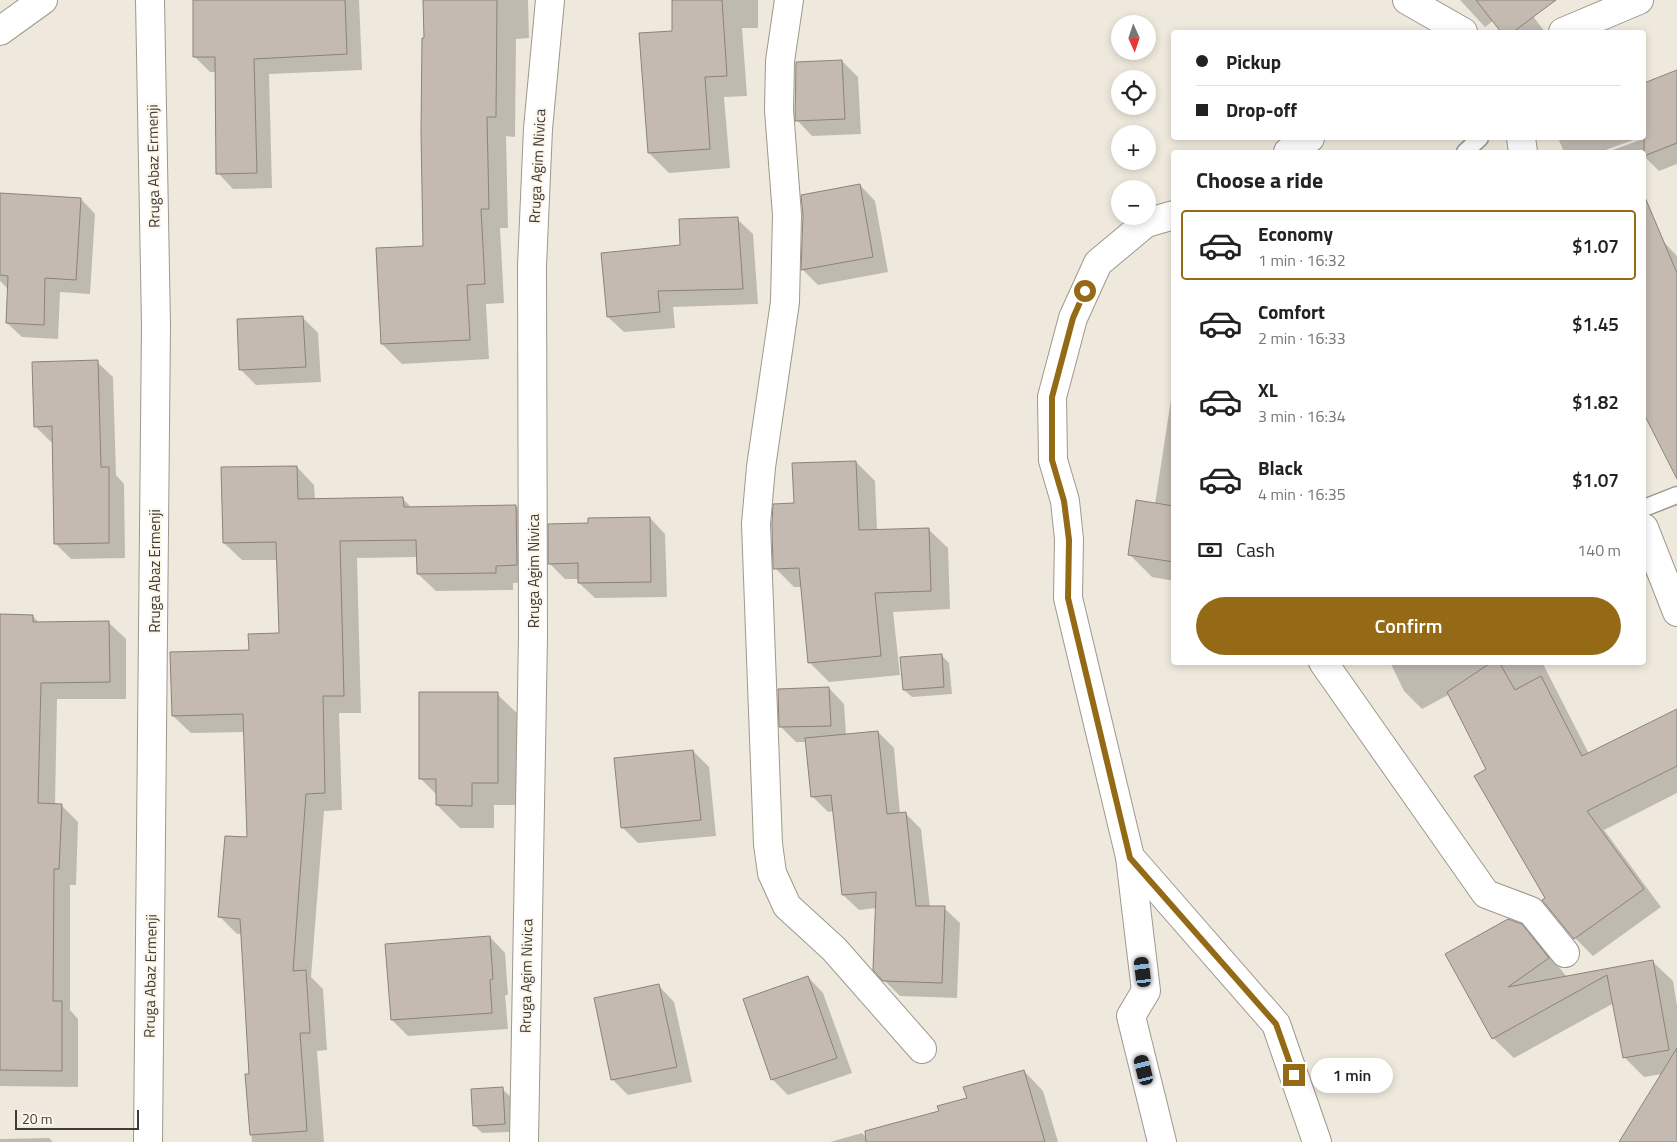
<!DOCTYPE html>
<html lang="en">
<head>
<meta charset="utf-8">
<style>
	:root { --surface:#fff; --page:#f6f6f6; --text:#222; --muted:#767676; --line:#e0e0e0; --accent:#956a16 }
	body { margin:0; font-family:"Titillium Web",sans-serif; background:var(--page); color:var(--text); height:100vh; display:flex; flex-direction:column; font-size:19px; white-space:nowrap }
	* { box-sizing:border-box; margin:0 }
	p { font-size:16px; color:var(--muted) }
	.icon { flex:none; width:28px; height:28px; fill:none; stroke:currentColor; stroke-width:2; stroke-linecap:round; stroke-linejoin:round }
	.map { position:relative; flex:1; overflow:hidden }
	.drawer { position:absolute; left:1171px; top:150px; width:475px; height:515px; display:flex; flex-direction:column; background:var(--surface); border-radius:5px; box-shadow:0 2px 8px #0003 }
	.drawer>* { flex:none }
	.guide { position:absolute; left:1171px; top:30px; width:475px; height:110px; border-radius:5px; box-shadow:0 2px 8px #0003; display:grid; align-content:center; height:110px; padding:0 25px; background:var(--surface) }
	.needle { width:32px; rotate:177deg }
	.buttons { position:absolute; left:1111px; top:15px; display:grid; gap:10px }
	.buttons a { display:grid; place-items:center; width:45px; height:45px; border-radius:50%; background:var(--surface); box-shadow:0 2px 8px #0003; font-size:25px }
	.scale { position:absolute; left:15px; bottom:12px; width:124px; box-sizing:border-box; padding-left:5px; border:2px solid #3f3c38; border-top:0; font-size:14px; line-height:18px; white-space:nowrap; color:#3f3c38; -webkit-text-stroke:4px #fdf6ea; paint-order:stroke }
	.end { position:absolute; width:22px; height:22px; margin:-11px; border:6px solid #956a16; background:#fff; box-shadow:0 0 0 2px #fff }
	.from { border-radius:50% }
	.bubble { position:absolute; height:35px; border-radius:18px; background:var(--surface); box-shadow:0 2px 8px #0003; font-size:16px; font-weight:600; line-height:35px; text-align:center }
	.car { position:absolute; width:15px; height:30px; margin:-15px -8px; border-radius:6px; box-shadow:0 0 4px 1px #0007; background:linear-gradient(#222 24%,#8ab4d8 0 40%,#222 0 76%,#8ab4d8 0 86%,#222 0) }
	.guide b { display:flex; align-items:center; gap:18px; height:48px; font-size:19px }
	.guide b+b { border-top:1px solid var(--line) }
	.guide i { width:12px; height:12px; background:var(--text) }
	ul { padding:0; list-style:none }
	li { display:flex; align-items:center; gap:15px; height:70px; margin:0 10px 8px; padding:0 15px; border:2px solid transparent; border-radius:5px }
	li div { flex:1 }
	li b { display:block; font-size:19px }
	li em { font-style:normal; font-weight:600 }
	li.active { border-color:var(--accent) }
	li>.icon { width:45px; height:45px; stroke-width:1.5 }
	h2 { padding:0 25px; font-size:22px; line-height:60px }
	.pay { display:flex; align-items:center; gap:12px; height:55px; padding:0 25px; font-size:19px }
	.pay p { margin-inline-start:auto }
	.cta { display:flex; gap:10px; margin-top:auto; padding:10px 25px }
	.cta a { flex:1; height:58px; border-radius:30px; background:var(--accent); color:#fff; font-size:20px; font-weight:600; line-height:58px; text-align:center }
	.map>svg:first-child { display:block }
	.shadow { fill:#0003 }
	.building { fill:#c5bab1; stroke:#8c8279 }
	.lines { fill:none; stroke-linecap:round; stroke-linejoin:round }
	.service-casing { stroke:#9e988d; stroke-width:19 }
	.minor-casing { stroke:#9e988d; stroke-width:30 }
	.tertiary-casing { stroke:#9e988d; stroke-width:30 }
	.service { stroke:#fff; stroke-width:16 }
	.minor { stroke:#fff; stroke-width:28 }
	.tertiary { stroke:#fff; stroke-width:28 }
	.route { stroke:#956a16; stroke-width:6 }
	.labels { text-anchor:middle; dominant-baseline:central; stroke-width:4; stroke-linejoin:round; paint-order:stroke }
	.street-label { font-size:15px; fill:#3f3c38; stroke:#fdf6ea }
</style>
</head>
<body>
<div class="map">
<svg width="1677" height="1142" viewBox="0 0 1677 1142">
	<rect width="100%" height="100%" fill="#efe9dd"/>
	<g class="shadow">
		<path d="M 194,0 L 359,0 L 362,70 L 269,74 L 272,188 L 233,189 L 218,173 L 216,72 L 210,72 L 194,56 Z"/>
		<path d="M 425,0 L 528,0 L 529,38 L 516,39 L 515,137 L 506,136 L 508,228 L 500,228 L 504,303 L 486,304 L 489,359 L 402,364 L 382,344 L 424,247 Z"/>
		<path d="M 673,0 L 758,0 L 758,28 L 742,28 L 747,96 L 724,97 L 730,168 L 669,173 L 649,153 L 673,32 Z"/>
		<path d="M 1460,0 L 1521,0 L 1545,32 L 1502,32 L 1493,21 L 1485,27 Z"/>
		<path d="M 842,61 L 858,77 L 861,134 L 812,136 L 797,120 Z"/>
		<path d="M 1677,71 L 1677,164 L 1659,171 L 1646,158 L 1644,158 L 1644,152 L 1607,152 L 1643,139 L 1644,84 Z"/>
		<path d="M 1558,138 L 1639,138 L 1600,152 L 1564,152 Z"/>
		<path d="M 860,185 L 875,201 L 888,272 L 818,285 L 803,270 Z"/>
		<path d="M 0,194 L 81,199 L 95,214 L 90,294 L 60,292 L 58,339 L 22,337 L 7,323 L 8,289 L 0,281 Z"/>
		<path d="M 737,219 L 753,234 L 758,304 L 673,307 L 675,328 L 624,332 L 608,317 L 681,246 Z"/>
		<path d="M 1663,241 L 1677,256 L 1677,474 L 1644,412 L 1644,398 L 1656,391 L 1644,362 L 1644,249 Z"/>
		<path d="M 302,317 L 318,333 L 321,382 L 256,385 L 240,369 Z"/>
		<path d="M 97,362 L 113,377 L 116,475 L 124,484 L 125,558 L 71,559 L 55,543 L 53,442 L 51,442 L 35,426 Z"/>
		<path d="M 1174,380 L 1174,581 L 1152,577 L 1129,554 L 1155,504 Z"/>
		<path d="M 856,462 L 875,481 L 877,530 L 928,529 L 948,548 L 950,609 L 893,612 L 900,675 L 829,682 L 809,662 L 802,587 L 794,587 L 775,568 L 795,504 Z"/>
		<path d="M 297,467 L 314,485 L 315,500 L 403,499 L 412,508 L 516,506 L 533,523 L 534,582 L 513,583 L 513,590 L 436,591 L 418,574 L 418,557 L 357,558 L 361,713 L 339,713 L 342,810 L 324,811 L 311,977 L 323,989 L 327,1050 L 317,1051 L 324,1142 L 252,1142 L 246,1075 L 250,1075 L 242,934 L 237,934 L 219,916 L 249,839 L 245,732 L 191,733 L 173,716 L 250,652 L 280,634 L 278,560 L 242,560 L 224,543 Z"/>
		<path d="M 650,518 L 665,534 L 667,597 L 595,598 L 579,583 L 579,579 L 565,579 L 550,564 L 589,524 Z"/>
		<path d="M 0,615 L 33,616 L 39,623 L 109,623 L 126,639 L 126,699 L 57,699 L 55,805 L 62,806 L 78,822 L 76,885 L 70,885 L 70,1010 L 78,1019 L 78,1087 L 0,1086 Z"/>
		<path d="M 941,655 L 949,663 L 952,694 L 912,697 L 904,690 Z"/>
		<path d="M 1390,662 L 1542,662 L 1589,754 L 1677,710 L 1677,793 L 1604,830 L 1661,907 L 1593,956 L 1575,938 L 1544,901 L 1547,899 L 1450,694 L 1422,709 L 1404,691 Z"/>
		<path d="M 829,688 L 844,704 L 846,735 L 878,732 L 894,748 L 900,814 L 906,814 L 921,829 L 930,907 L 944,908 L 960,923 L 957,998 L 900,996 L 884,980 L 876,908 L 859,910 L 843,895 L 834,811 L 828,812 L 812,796 L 807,742 L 796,742 L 780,726 Z"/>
		<path d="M 497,694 L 520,716 L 520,805 L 494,805 L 494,828 L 460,828 L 437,805 L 437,795 L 420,778 Z"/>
		<path d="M 693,751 L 709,767 L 716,836 L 638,843 L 622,827 Z"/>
		<path d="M 1521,925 L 1542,946 L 1567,977 L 1652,961 L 1673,981 L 1677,1006 L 1677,1142 L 1621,1142 L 1662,1074 L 1644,1077 L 1624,1057 L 1614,1003 L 1514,1058 L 1493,1038 Z"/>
		<path d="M 490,937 L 505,953 L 508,995 L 505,995 L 508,1029 L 408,1036 L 392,1020 L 387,945 Z"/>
		<path d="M 808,977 L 823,993 L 852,1073 L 788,1095 L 772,1079 Z"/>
		<path d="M 659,986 L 674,1002 L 692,1082 L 628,1095 L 613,1080 Z"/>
		<path d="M 1024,1071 L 1043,1091 L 1058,1142 L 830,1142 L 862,1133 L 870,1141 L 940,1112 Z"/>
		<path d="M 502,1089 L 510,1096 L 512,1132 L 482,1133 L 474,1125 Z"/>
		<path d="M 49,1138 L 53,1142 L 0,1142 L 0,1139 Z"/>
	</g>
	<g class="building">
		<path d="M 193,0 L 345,0 L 347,54 L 254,59 L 257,173 L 216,174 L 215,57 L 193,57 Z"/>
		<path d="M 423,0 L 497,0 L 496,117 L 487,117 L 489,209 L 481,209 L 485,284 L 467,285 L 470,340 L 381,344 L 376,248 L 423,246 L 421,132 L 422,38 L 424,38 Z"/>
		<path d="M 672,0 L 722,0 L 727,76 L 705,77 L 710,149 L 648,153 L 639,33 L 672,31 Z"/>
		<path d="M 1476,0 L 1556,0 L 1513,32 L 1501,32 Z"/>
		<path d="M 842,60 L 845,119 L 795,121 L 796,62 Z"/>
		<path d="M 1677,70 L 1677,143 L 1644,156 L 1644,83 Z"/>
		<path d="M 860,184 L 873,257 L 801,270 L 803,215 L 801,195 Z"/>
		<path d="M 0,193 L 81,198 L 76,280 L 45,278 L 44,325 L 6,323 L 8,276 L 0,275 Z"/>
		<path d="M 1644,195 L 1677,273 L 1677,479 L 1644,414 Z"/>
		<path d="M 738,217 L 743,289 L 658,291 L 660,312 L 607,317 L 601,253 L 680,245 L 679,219 Z"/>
		<path d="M 303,316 L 306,367 L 239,370 L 237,319 Z"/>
		<path d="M 98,360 L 101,467 L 109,467 L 109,543 L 54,544 L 52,426 L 34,427 L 32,362 Z"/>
		<path d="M 856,461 L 859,530 L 929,528 L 931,591 L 875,593 L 881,656 L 808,663 L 799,568 L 773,569 L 772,524 L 773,504 L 794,503 L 792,463 Z"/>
		<path d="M 297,466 L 298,499 L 403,497 L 404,507 L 516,505 L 517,565 L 496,566 L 496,573 L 417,574 L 416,540 L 340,541 L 344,696 L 323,696 L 325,793 L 306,794 L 293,971 L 306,970 L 310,1033 L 300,1033 L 307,1131 L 250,1135 L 245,1074 L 249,1074 L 240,919 L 218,917 L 225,836 L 247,837 L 243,714 L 172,716 L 170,652 L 249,650 L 248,634 L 279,633 L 276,542 L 223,543 L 221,467 Z"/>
		<path d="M 1136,500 L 1174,506 L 1174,562 L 1128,555 Z"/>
		<path d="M 650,517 L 651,582 L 578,583 L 578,563 L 548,564 L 548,524 L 588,523 L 588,518 Z"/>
		<path d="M 0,614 L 33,615 L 33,622 L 109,621 L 110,682 L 41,683 L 38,803 L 62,804 L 59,869 L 54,869 L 53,1001 L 62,1001 L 62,1071 L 0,1070 Z"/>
		<path d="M 942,654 L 944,687 L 903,690 L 900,657 Z"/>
		<path d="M 1492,662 L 1499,662 L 1515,690 L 1541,676 L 1582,756 L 1677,709 L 1677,766 L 1587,811 L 1644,889 L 1574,939 L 1542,900 L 1545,898 L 1474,776 L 1486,769 L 1447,692 Z"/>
		<path d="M 829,687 L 831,726 L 779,727 L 778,689 Z"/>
		<path d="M 419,692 L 498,692 L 498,783 L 472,783 L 472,806 L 436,805 L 436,779 L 419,779 Z"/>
		<path d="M 878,731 L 887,814 L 906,812 L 916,906 L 945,906 L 942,983 L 883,981 L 873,970 L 876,892 L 842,895 L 831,795 L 811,797 L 805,738 Z"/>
		<path d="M 693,750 L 701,820 L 621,828 L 614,758 Z"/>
		<path d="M 1508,919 L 1522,924 L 1549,958 L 1508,987 L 1653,960 L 1669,1050 L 1623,1058 L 1607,975 L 1492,1039 L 1445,954 Z"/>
		<path d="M 490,936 L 493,979 L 490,980 L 492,1013 L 391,1020 L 385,944 Z"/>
		<path d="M 808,976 L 837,1058 L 771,1080 L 743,999 Z"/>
		<path d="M 659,984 L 677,1067 L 611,1080 L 594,998 Z"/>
		<path d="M 1677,1048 L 1677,1142 L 1619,1142 Z"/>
		<path d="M 1024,1070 L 1045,1142 L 866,1142 L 865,1131 L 939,1111 L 937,1106 L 967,1098 L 963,1087 Z"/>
		<path d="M 503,1087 L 505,1124 L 473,1126 L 471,1089 Z"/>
	</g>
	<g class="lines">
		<defs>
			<g id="service">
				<path d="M 1465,152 L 1480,138"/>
				<path d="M 1644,508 L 1677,495"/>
			</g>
			<g id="minor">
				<path d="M 789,0 L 780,61 L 779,110 L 787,215 L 785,302 L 761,467 L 756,524 L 768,844 L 772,873 L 787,906 L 834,949 L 922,1049"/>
				<path d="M 1521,138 L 1523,152"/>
				<path d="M 1288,152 L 1310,138"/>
				<path d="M 1174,215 L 1146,223 L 1098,263 L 1073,318 L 1052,397 L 1053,460 L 1065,501 L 1069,539 L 1068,598 L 1130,857 L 1276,1024 L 1317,1142"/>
				<path d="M 1644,528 L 1677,612"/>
				<path d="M 1323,662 L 1486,894 L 1531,911 L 1565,953"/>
				<path d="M 1130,857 L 1146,991 L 1131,1016 L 1162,1142"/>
				<path d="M 148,1142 L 156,325 L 150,0"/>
				<path d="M 524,1142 L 533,636 L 532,266 L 538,129 L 550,0"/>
			</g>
			<g id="tertiary">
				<path d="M 1407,0 L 1463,32"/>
				<path d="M 0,31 L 43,0"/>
				<path d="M 1563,32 L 1639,0"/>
			</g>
		</defs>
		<use href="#service" class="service-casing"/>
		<use href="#minor" class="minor-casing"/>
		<use href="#tertiary" class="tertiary-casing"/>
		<use href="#service" class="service"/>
		<use href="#minor" class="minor"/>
		<use href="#tertiary" class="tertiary"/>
	</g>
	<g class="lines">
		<path class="route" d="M 1085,291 L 1073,318 L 1052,397 L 1052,460 L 1064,501 L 1069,540 L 1068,598 L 1130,858 L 1276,1024 L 1294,1075"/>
	</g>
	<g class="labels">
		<g class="street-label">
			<text transform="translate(153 166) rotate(-91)">Rruga Abaz Ermenji</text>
			<text transform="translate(537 166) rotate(-87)">Rruga Agim Nivica</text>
			<text transform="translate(154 571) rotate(-90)">Rruga Abaz Ermenji</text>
			<text transform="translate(533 571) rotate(-90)">Rruga Agim Nivica</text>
			<text transform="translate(150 976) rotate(-89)">Rruga Abaz Ermenji</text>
			<text transform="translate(526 976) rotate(-89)">Rruga Agim Nivica</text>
		</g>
	</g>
</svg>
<div class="buttons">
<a><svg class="needle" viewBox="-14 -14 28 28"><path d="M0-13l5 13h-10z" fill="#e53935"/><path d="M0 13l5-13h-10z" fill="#767676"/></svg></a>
<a><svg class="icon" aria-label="locate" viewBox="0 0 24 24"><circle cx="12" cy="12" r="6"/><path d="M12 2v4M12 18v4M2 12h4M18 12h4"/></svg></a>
<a>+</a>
<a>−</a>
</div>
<div class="scale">20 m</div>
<i class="end from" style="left:1085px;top:291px"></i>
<i class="end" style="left:1294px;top:1075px"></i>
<div class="bubble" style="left:1311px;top:1058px;width:82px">1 min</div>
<i class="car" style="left:1143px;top:972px;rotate:353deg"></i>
<i class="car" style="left:1144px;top:1070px;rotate:346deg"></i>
<div class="guide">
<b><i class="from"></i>Pickup</b>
<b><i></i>Drop-off</b>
</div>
<section class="drawer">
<h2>Choose a ride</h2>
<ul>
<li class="active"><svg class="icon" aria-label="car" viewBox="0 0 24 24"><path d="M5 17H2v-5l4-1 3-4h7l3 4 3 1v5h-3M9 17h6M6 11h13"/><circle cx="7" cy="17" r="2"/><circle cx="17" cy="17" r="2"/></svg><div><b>Economy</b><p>1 min · 16:32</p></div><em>$1.07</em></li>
<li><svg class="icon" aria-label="car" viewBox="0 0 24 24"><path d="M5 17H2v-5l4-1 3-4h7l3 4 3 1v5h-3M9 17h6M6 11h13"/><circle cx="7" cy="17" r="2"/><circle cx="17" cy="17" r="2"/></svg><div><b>Comfort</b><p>2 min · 16:33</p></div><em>$1.45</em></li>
<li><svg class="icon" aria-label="car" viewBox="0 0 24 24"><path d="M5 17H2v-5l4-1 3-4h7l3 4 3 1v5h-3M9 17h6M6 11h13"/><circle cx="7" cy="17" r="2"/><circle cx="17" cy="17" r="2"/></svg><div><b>XL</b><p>3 min · 16:34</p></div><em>$1.82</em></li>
<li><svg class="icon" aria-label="car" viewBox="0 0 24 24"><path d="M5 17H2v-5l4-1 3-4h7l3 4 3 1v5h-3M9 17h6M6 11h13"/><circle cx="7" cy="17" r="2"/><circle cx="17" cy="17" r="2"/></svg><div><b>Black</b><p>4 min · 16:35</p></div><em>$1.07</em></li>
</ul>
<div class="pay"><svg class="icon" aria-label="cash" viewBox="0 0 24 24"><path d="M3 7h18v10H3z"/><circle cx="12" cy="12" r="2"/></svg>Cash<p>140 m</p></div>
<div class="cta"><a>Confirm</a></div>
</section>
</div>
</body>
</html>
